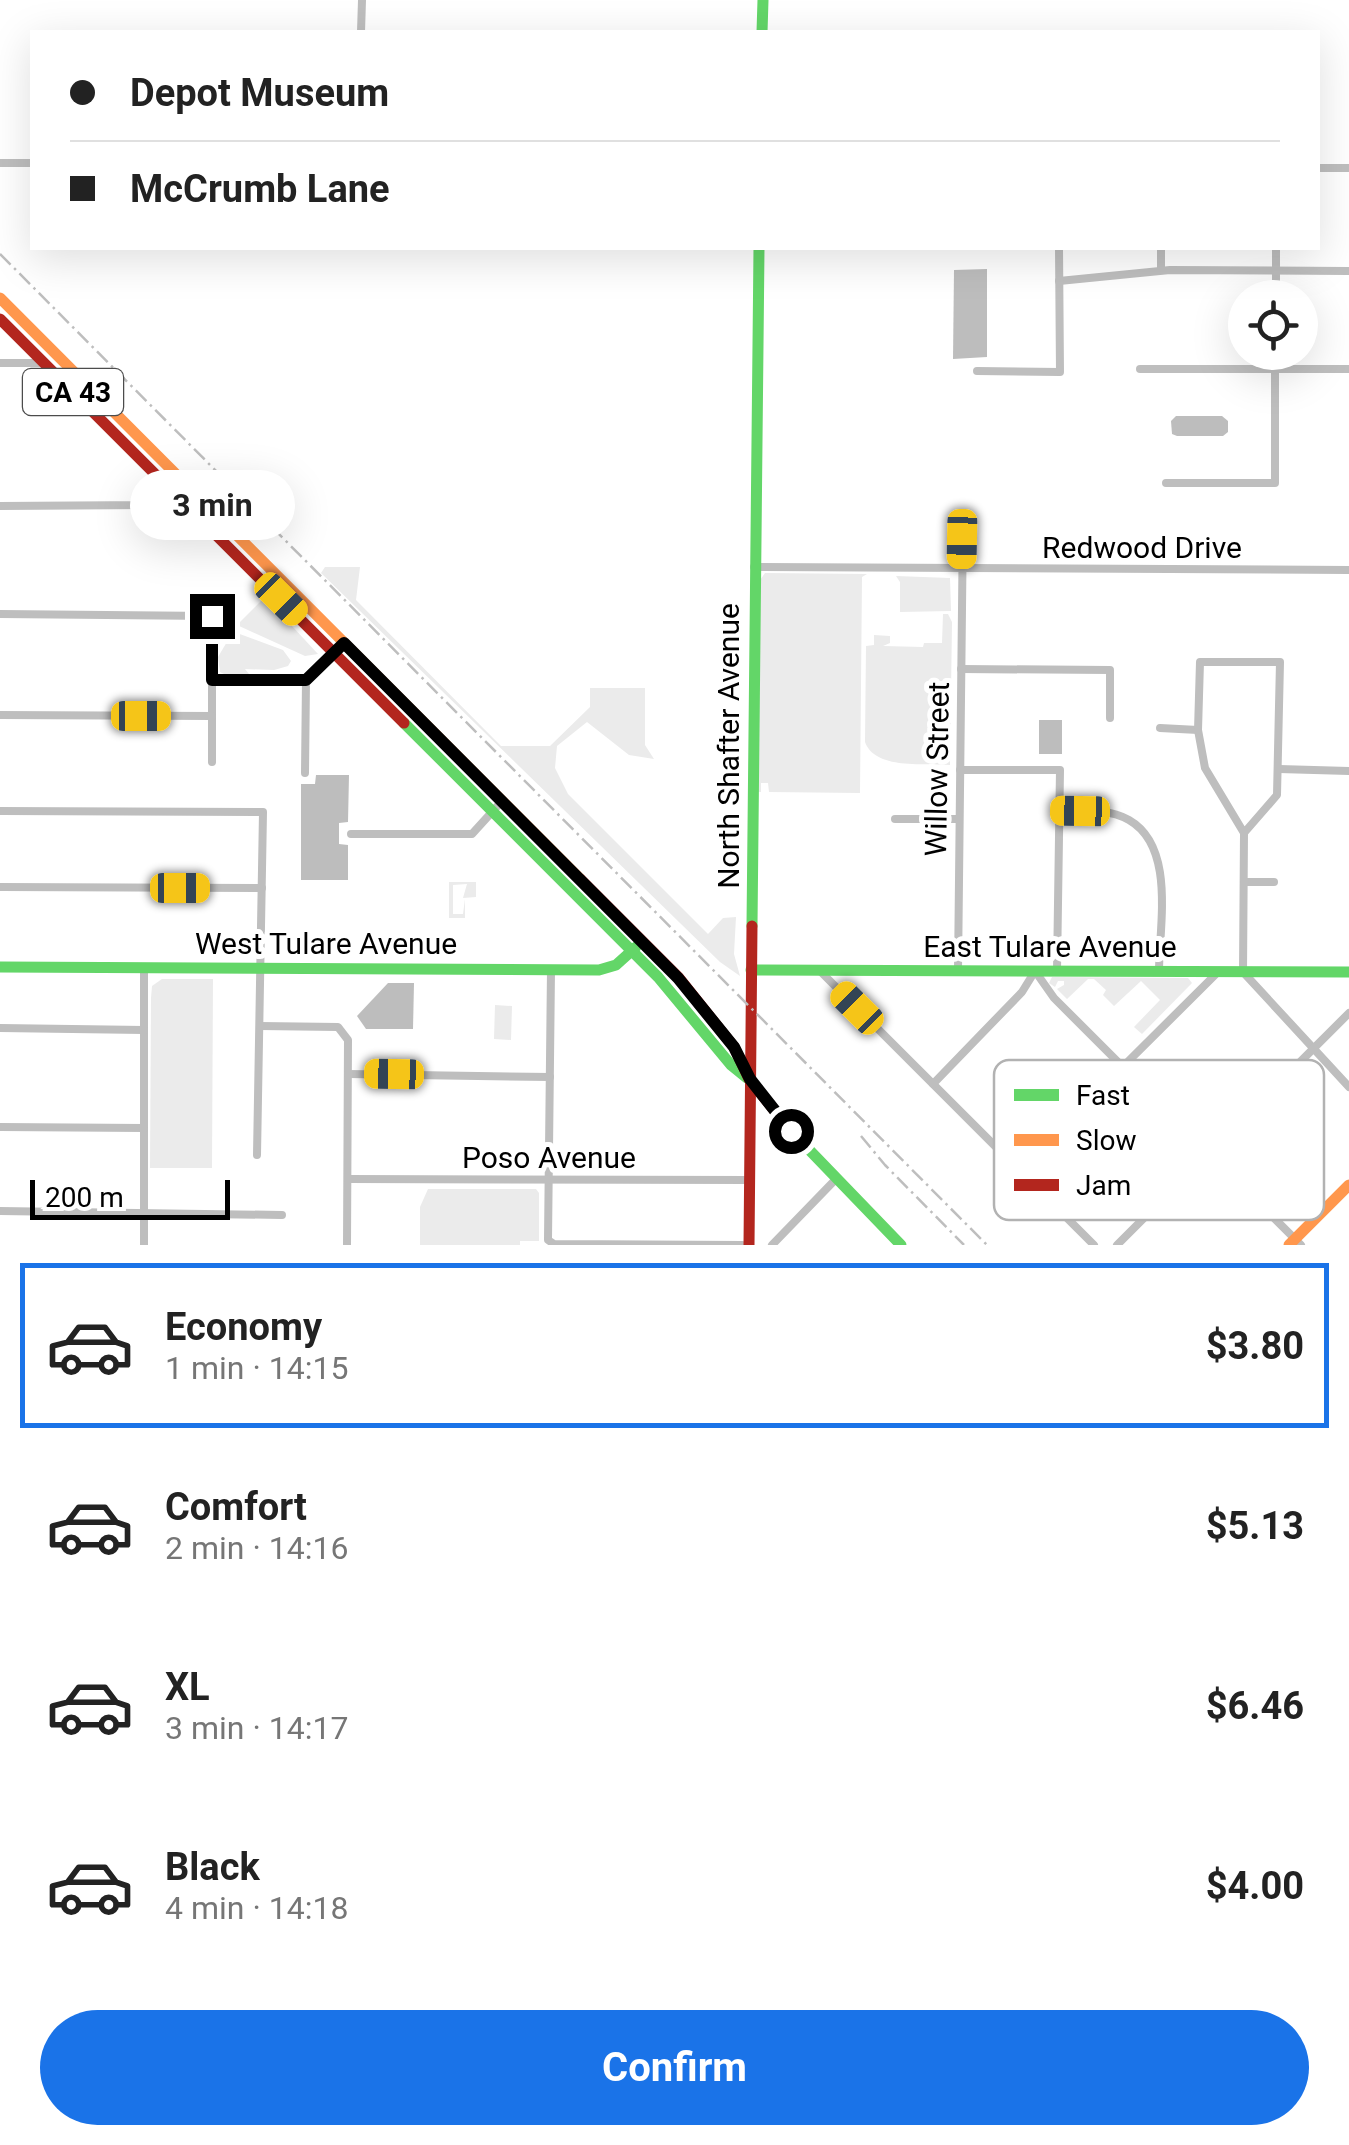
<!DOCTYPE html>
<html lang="en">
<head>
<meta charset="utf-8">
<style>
	:root { --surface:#fff; --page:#f2f2f2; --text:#222; --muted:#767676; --line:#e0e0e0; --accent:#1a73e8 }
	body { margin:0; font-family:Roboto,sans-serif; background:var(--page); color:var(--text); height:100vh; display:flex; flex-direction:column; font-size:38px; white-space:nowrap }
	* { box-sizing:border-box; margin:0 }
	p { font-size:32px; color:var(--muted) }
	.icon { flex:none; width:55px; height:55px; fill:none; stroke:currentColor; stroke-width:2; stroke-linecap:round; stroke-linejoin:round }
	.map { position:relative; height:1245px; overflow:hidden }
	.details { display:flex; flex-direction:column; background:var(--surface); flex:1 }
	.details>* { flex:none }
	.banner { position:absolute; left:30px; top:30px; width:1290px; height:220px; border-radius:0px; box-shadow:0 10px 40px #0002; display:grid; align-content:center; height:220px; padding:0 40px; background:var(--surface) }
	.controls { position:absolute; left:1228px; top:280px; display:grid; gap:20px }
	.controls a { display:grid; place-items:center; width:90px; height:90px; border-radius:50%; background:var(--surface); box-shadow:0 10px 40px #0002; font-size:50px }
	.scale { position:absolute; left:30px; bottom:25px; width:200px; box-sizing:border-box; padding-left:10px; border:5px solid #000; border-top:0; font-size:28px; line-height:35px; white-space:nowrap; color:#000; -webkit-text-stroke:8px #fff; paint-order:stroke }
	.end { position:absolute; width:45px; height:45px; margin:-22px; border:12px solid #000; background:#fff; box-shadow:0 0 0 5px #fff }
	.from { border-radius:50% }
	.bubble { position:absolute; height:70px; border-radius:35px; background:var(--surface); box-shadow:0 10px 40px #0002; font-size:32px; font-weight:700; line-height:70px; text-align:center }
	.car { position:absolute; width:30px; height:60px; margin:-30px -15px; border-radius:12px; box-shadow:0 0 8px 2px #0007; background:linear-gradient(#f5c518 24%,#345 0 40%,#f5c518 0 76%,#345 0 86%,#f5c518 0) }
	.banner b { display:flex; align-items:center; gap:35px; height:95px; font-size:38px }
	.banner b+b { border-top:2px solid var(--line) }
	.banner i { width:25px; height:25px; background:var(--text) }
	ul { padding:18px 0 0; list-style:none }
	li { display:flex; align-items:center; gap:30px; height:165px; margin:0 20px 15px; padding:0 20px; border:5px solid transparent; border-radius:0px }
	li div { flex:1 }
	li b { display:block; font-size:38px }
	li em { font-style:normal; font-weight:700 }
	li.current { border-color:var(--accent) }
	li>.icon { width:90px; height:90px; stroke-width:1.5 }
	.action { display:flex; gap:20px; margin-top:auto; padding:20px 40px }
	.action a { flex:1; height:115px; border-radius:60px; background:var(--accent); color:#fff; font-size:40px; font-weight:700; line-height:115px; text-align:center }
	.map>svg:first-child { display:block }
	.green { fill:#ebebeb }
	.water { fill:#bdbdbd }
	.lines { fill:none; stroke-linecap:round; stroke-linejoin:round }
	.street { stroke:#bebebe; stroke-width:8 }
	.fast { stroke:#63d668; stroke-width:11 }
	.slow { stroke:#ff974d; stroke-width:11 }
	.jam { stroke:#b3261e; stroke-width:11 }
	.rail { stroke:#bebebe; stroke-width:2.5; stroke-dasharray:15 5 2.5 5; stroke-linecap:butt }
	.route { stroke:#000; stroke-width:12 }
	.labels { text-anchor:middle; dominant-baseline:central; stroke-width:10; stroke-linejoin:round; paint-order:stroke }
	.shield { fill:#fff; stroke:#4c4c4c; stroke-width:2.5 }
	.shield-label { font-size:28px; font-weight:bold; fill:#000 }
	.street-label { font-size:30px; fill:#000; stroke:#fff }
	.key { fill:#fff; stroke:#b2b2b2; stroke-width:2.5 }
	.key-label { font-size:28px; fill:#000 }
</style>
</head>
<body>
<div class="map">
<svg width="1349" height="1245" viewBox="0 0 1349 1245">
	<rect width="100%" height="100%" fill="#fff"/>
	<g class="green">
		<path d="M 325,567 L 360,567 L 356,600 L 501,746 L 550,746 L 590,707 L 590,688 L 645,688 L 645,745 L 654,759 L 629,755 L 587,722 L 557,746 L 555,768 L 568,794 L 708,934 L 723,918 L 736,917 L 734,954 L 740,976 L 720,962 L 321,573 Z"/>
		<path d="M 765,573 L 867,574 L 862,577 L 860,793 L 769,792 L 768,783 L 761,783 L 761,792 L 757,792 L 758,583 Z"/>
		<path d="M 896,576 L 950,578 L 951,611 L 900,612 L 900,582 Z"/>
		<path d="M 265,597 L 318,654 L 305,656 L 237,625 Z"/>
		<path d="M 943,614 L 948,614 L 952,622 L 950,765 C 925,763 875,770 865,742 L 866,646 L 874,645 L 874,635 L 890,636 L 890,643 L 883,646 L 923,647 L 924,643 L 942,643 Z"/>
		<path d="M 237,633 L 283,650 L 291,661 L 288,666 L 274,670 L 245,669 L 249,674 L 226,675 L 220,672 L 218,657 L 231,635 Z"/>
		<path d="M 449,882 L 476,882 L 476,897 L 463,898 L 467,884 L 453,885 L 453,914 L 463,914 L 465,899 L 465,918 L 449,918 Z"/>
		<path d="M 1052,977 L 1188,978 L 1192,983 L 1142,1034 L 1134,1027 L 1160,1000 L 1141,981 L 1114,1006 L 1103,995 L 1106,990 L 1094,979 L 1088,979 L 1067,999 L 1057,989 L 1064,985 L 1064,981 L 1058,981 L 1055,987 L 1049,983 Z"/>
		<path d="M 162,979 L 213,979 L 212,1168 L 150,1168 L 151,998 L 152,986 Z"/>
		<path d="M 495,1005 L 512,1006 L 511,1040 L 494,1039 Z"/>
		<path d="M 428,1189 L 536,1189 L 539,1193 L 539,1241 L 520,1241 L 520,1245 L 420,1245 L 420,1207 Z"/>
	</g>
	<g class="water">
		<path d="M 987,269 L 987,357 L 953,359 L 954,270 Z"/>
		<path d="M 1176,416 L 1222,416 L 1228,421 L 1228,432 L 1223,436 L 1177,436 L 1172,434 L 1171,421 Z"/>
		<rect x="1039" y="720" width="23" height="34"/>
		<path d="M 316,775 L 349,775 L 348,822 L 339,823 L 339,844 L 348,845 L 348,880 L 301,880 L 301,784 L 315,784 Z"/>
		<path d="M 388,983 L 414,983 L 413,1029 L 366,1029 L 357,1016 Z"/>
	</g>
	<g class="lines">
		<g class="street">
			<path d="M 361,32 L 362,0"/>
			<path d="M 0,163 L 32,163"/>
			<path d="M 1318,168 L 1349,168"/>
			<path d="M 1161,270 L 1161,248"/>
			<path d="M 1059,281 L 1170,270 L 1349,271"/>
			<path d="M 1276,298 L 1276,248"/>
			<path d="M 0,363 L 44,363"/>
			<path d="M 1140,369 L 1349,369"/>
			<path d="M 977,371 L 1060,372 L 1059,248"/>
			<path d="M 1166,483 L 1275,483 L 1275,352"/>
			<path d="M 0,506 L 149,505 L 163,502 L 175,493"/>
			<path d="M 754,567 L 1349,570"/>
			<path d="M 0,614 L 212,616 L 212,762"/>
			<path d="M 961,669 L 1110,670 L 1110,718"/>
			<path d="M 212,680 L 306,680 L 333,653"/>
			<path d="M 0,715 L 212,716"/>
			<path d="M 1160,728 L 1198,730"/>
			<path d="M 1279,769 L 1349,771"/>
			<path d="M 960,770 L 1060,770 L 1057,970"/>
			<path d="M 305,773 L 306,680"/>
			<path d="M 0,811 L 263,812 L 257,1155"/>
			<path d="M 1060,811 C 1082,811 1108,808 1129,820 C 1176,847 1159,926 1159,972"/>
			<path d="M 895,819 L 959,819"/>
			<path d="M 1244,833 L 1205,768 L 1198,730 L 1200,662 L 1280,662 L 1277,795 L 1244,833 L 1243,972 L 1349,1087"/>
			<path d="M 351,834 L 472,834 L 502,801"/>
			<path d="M 1244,882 L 1274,882"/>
			<path d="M 0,887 L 262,888"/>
			<path d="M 144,968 L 144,1245"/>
			<path d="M 551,970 L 548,1240 L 554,1244 L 742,1245"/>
			<path d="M 819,970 L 1094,1245"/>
			<path d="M 958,971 L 963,518"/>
			<path d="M 260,1026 L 338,1027 L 348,1040 L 347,1245"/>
			<path d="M 0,1028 L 144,1030"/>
			<path d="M 348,1074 L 550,1077"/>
			<path d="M 933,1084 L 1022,992 L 1035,971 L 1054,998 L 1301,1245"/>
			<path d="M 0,1127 L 144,1128"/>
			<path d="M 1019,1170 L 1218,972"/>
			<path d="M 348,1179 L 750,1180"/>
			<path d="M 0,1211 L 282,1215"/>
			<path d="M 772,1245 L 835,1180"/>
			<path d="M 1117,1245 L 1349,1013"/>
		</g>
		<g class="fast">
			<path d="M 762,32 L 763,0"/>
			<path d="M 404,723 L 658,977 L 731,1065 L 747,1078"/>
			<path d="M 752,926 L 759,248"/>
			<path d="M 0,967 L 599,970 L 616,965 L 636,947"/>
			<path d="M 751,970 L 1349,972"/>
			<path d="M 792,1132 L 901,1245"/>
		</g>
		<g class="slow">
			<path d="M 0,298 L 580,879"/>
			<path d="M 1289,1245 L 1349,1185"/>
		</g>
		<g class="jam">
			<path d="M 0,319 L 404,723"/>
			<path d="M 580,879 L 679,978 L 734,1047 L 749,1079 L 792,1132"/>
			<path d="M 749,1245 L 752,926"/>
		</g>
		<g class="rail">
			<path d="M 0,254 L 987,1245"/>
			<path d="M 861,1136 L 885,1165 L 964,1245"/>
		</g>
	</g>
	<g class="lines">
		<path class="route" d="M 212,616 L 212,680 L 306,680 L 344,643 L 678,978 L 734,1047 L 750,1079 L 791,1131"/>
	</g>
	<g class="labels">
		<rect class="shield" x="23" y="369" width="100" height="46" rx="8"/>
		<g class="shield-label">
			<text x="73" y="392">CA 43</text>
		</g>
		<g class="street-label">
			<text x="1142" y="547">Redwood Drive</text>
			<text transform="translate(728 746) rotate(-90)">North Shafter Avenue</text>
			<text transform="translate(937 769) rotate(-89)">Willow Street</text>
			<text x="326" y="943">West Tulare Avenue</text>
			<text x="1050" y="946">East Tulare Avenue</text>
			<text x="549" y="1157">Poso Avenue</text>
		</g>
	</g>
	<rect x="994" y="1060" width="330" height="160" rx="15" class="key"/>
	<rect x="1014" y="1089" width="45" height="12" fill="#63d668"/>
	<rect x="1014" y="1134" width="45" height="12" fill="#ff974d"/>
	<rect x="1014" y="1179" width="45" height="12" fill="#b3261e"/>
	<g class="key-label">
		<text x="1076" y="1105">Fast</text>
		<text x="1076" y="1150">Slow</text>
		<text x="1076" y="1195">Jam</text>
	</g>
</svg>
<div class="controls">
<a><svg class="icon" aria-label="locate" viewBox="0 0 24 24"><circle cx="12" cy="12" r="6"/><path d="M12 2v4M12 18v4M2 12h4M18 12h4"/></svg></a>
</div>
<div class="scale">200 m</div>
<i class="end from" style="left:791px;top:1131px"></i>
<i class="end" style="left:212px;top:616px"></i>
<div class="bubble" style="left:130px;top:470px;width:165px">3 min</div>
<i class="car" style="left:962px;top:539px;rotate:181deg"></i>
<i class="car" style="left:281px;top:599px;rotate:135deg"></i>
<i class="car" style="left:141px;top:716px;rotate:90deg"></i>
<i class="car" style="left:1080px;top:811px;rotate:271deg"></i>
<i class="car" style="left:180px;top:888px;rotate:90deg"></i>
<i class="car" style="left:857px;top:1008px;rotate:315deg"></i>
<i class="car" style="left:394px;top:1074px;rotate:271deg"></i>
<div class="banner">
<b><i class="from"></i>Depot Museum</b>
<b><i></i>McCrumb Lane</b>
</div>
</div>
<section class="details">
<ul>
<li class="current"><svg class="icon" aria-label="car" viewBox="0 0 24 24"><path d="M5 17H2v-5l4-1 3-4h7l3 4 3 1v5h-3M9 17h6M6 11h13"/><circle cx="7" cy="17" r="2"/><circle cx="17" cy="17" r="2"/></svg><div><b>Economy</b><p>1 min · 14:15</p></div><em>$3.80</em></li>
<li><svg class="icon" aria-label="car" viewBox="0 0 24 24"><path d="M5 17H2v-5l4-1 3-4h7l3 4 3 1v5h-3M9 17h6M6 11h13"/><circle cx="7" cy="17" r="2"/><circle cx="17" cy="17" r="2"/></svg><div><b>Comfort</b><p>2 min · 14:16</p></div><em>$5.13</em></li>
<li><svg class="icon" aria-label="car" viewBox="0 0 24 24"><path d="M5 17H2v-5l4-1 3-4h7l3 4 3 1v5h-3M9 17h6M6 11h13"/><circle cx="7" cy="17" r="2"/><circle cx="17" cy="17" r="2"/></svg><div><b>XL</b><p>3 min · 14:17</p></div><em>$6.46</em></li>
<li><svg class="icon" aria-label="car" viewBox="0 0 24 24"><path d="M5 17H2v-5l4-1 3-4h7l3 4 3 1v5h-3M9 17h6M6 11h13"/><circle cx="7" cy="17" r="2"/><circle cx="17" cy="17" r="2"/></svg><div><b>Black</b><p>4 min · 14:18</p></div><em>$4.00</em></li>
</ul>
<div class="action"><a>Confirm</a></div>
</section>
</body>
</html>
